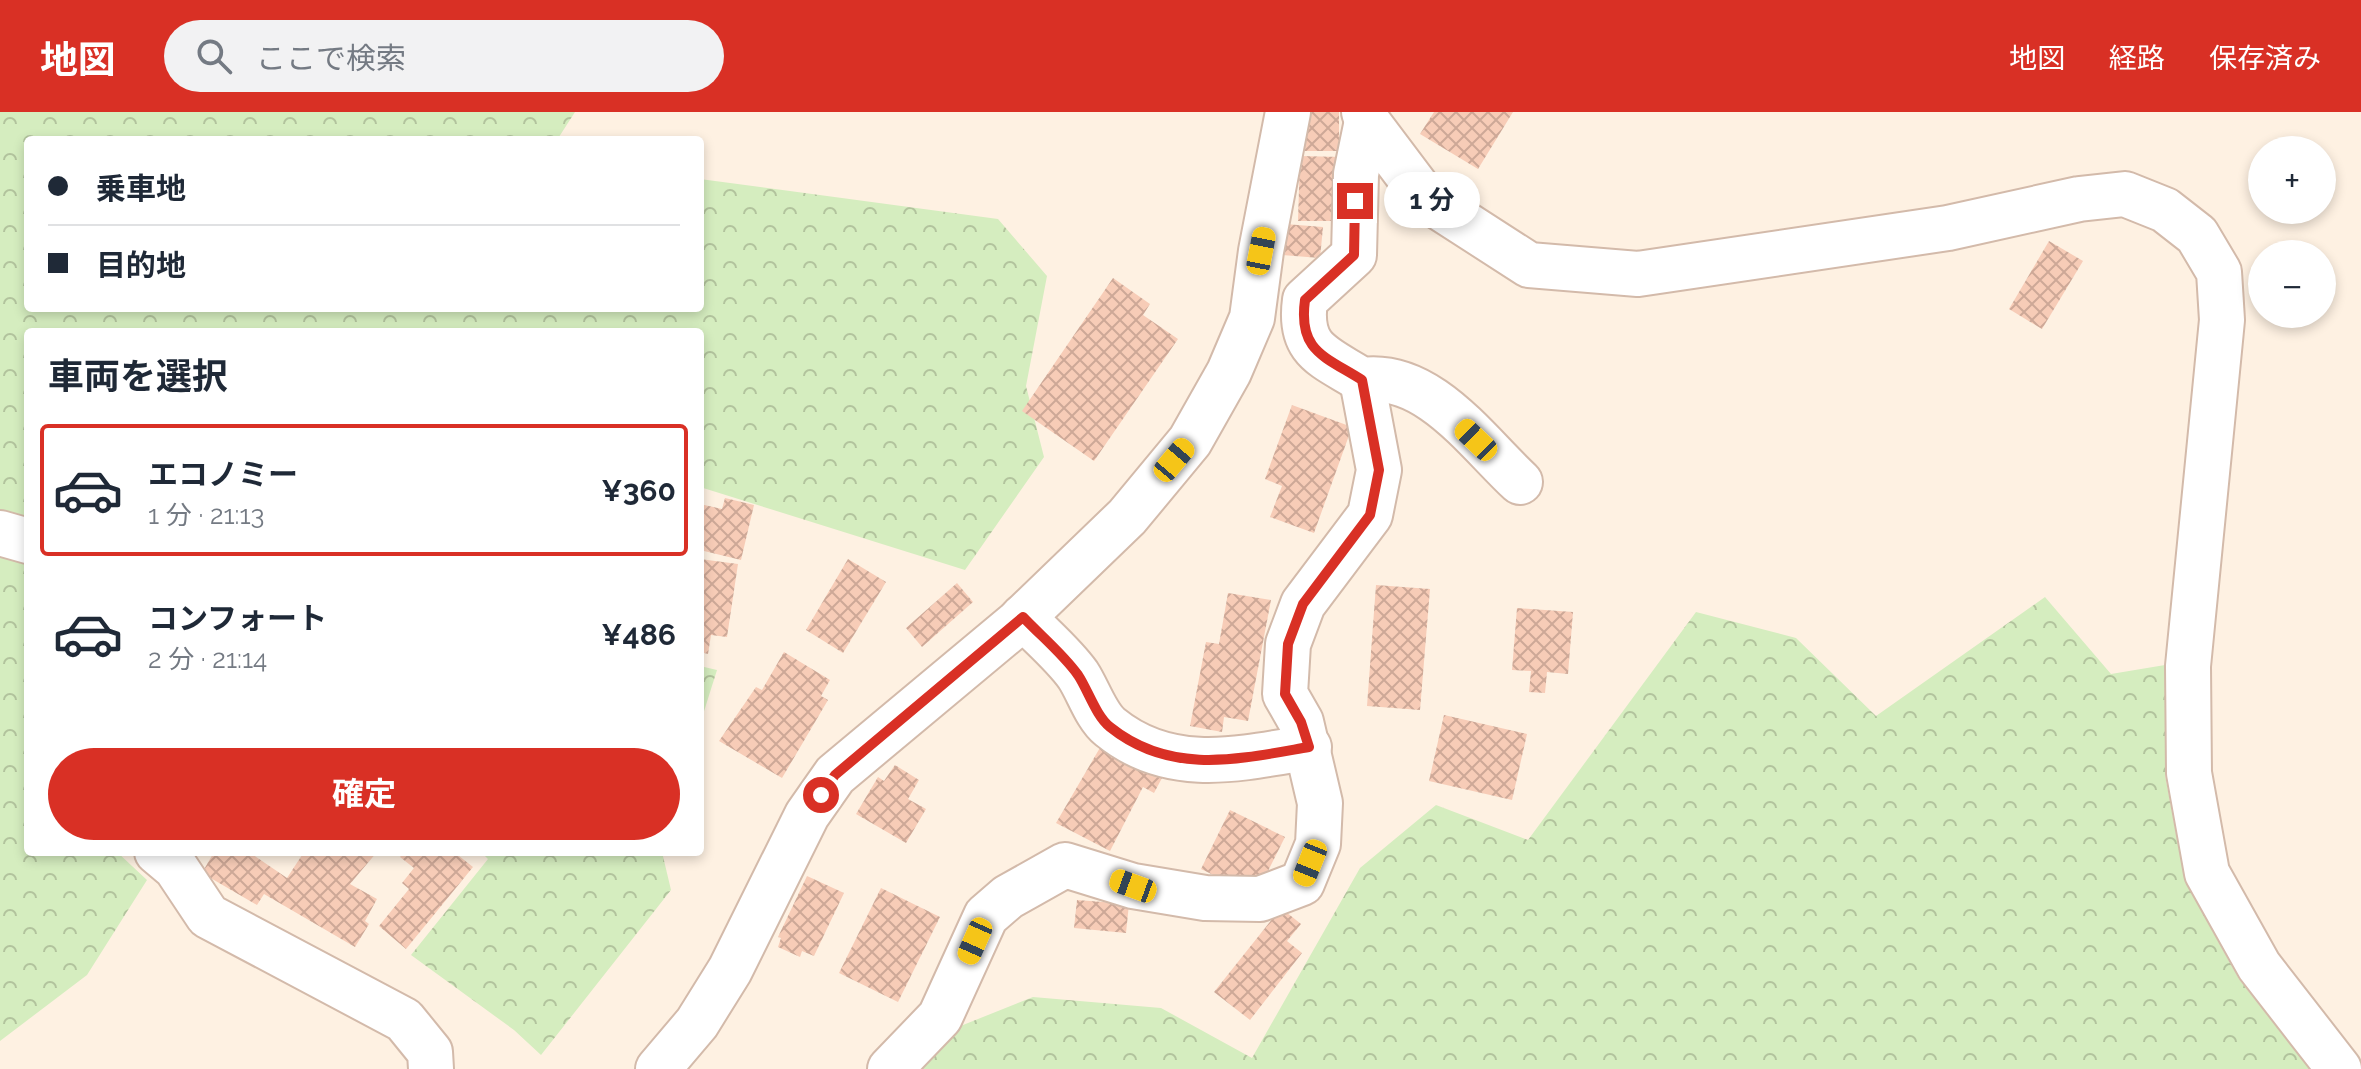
<!DOCTYPE html>
<html lang="ja">
<head>
<meta charset="utf-8">
<style>
	:root { --surface:#fff; --page:#f2f2f3; --text:#1f2937; --muted:#747a83; --line:#e0e1e3; --accent:#d93025 }
	body { margin:0; font-family:Raleway,"Noto Sans JP",sans-serif; background:var(--page); color:var(--text); height:100vh; display:flex; flex-direction:column; font-size:30px; white-space:nowrap }
	* { box-sizing:border-box; margin:0 }
	p { font-size:26px; color:var(--muted) }
	.icon { flex:none; width:44px; height:44px; fill:none; stroke:currentColor; stroke-width:2; stroke-linecap:round; stroke-linejoin:round }
	.map { position:relative; flex:1; overflow:hidden }
	.side { position:absolute; left:24px; top:216px; width:680px; height:528px; display:flex; flex-direction:column; background:var(--surface); border-radius:8px; box-shadow:0 4px 12px #0003 }
	.side>* { flex:none }
	.hud { position:absolute; left:24px; top:24px; width:680px; height:176px; border-radius:8px; box-shadow:0 4px 12px #0003; display:grid; align-content:center; height:176px; padding:0 24px; background:var(--surface) }
	.tools { position:absolute; left:2248px; top:24px; display:grid; gap:16px }
	.tools a { display:grid; place-items:center; width:88px; height:88px; border-radius:50%; background:var(--surface); box-shadow:0 4px 12px #0003; font-size:40px }
	.end { position:absolute; width:36px; height:36px; margin:-18px; border:10px solid #d93025; background:#fff; box-shadow:0 0 0 4px #fff }
	.from { border-radius:50% }
	.bubble { position:absolute; height:56px; border-radius:28px; background:var(--surface); box-shadow:0 4px 12px #0003; font-size:26px; font-weight:700; line-height:56px; text-align:center }
	.car { position:absolute; width:24px; height:48px; margin:-24px -12px; border-radius:10px; box-shadow:0 0 6px 2px #0007; background:linear-gradient(#f5c518 24%,#345 0 40%,#f5c518 0 76%,#345 0 86%,#f5c518 0) }
	.hud b { display:flex; align-items:center; gap:28px; height:76px; font-size:30px }
	.hud b+b { border-top:2px solid var(--line) }
	.hud i { width:20px; height:20px; background:var(--text) }
	ul { padding:0; list-style:none }
	li { display:flex; align-items:center; gap:24px; height:132px; margin:0 16px 12px; padding:0 8px; border:4px solid transparent; border-radius:8px }
	li div { flex:1 }
	li b { display:block; font-size:30px }
	li em { font-style:normal; font-weight:700 }
	li.current { border-color:var(--accent) }
	li>.icon { width:72px; height:72px; stroke-width:1.5 }
	h2 { padding:0 24px; font-size:36px; line-height:96px }
	.cta { display:flex; gap:16px; margin-top:auto; padding:16px 24px }
	.cta a { flex:1; height:92px; border-radius:48px; background:var(--accent); color:#fff; font-size:32px; font-weight:700; line-height:92px; text-align:center }
	header { display:flex; align-items:center; gap:48px; box-sizing:border-box; height:112px; padding:0 40px; background:var(--accent); color:#fff }
	header strong { font-size:38px }
	nav { display:flex; gap:44px; margin-inline-start:auto; font-size:28px }
	.search { width:560px; height:72px; background:var(--page); display:flex; align-items:center; gap:20px; box-sizing:border-box; padding:0 28px; border-radius:44px; color:var(--muted); font-size:30px }
	.map>svg:first-child { display:block }
	.forest { fill:url(#forest-crowns) }
	.building { fill:url(#building-cross-hatch) }
	.lines { fill:none; stroke-linecap:round; stroke-linejoin:round }
	.minor-casing { stroke:#d3baaa; stroke-width:48 }
	.minor { stroke:#fff; stroke-width:44 }
	.route { stroke:#d93025; stroke-width:10 }
</style>
</head>
<body>
<header>
<strong>地図</strong>
<div class="search"><svg class="icon" aria-label="search" viewBox="0 0 24 24"><circle cx="10" cy="10" r="6"/><path d="M15 15l6 6"/></svg>ここで検索</div>
<nav><a>地図</a><a>経路</a><a>保存済み</a></nav>
</header>
<div class="map">
<svg width="2361" height="957" viewBox="0 0 2361 957">
	<defs>
		<pattern id="forest-crowns" width="20" height="18" patternUnits="userSpaceOnUse" patternTransform="scale(2)"><rect width="20" height="18" fill="#d5edbf"/><path d="M2 6a3 3 0 1 1 6 0M12 15a3 3 0 1 1 6 0" fill="none" stroke="#b2c39d"/></pattern>
		<pattern id="building-cross-hatch" width="8" height="8" patternUnits="userSpaceOnUse" patternTransform="scale(2)"><rect width="8" height="8" fill="#f7ccb7"/><path d="M0 0l8 8M0 8l8-8" fill="none" stroke="#cda897"/></pattern>
	</defs>
	<rect width="100%" height="100%" fill="#fef1e2"/>
	<g class="forest">
		<path d="M 0,0 L 575,0 L 557,28 L 28,28 L 28,196 L 700,196 L 700,67 L 998,107 L 1047,164 L 1026,274 L 1044,345 L 965,458 L 700,375 L 700,220 L 28,220 L 28,740 L 117,740 L 147,768 L 87,863 L 0,929 Z"/>
		<path d="M 2045,485 L 2111,562 L 2165,553 L 2165,663 L 2185,769 L 2239,867 L 2310,957 L 912,957 L 958,915 L 1033,885 L 1161,896 L 1252,946 L 1360,756 L 1436,693 L 1528,728 L 1696,500 L 1796,526 L 1876,604 Z"/>
		<path d="M 700,554 L 717,558 L 700,612 Z"/>
		<path d="M 481,740 L 662,740 L 671,778 L 541,943 L 514,918 L 411,843 L 488,747 Z"/>
	</g>
	<g class="building">
		<rect x="1300" y="0" width="39" height="39"/>
		<path d="M 1434,0 L 1513,0 L 1478,57 L 1420,22 Z"/>
		<path d="M 1300,44 L 1342,45 L 1339,109 L 1298,109 Z"/>
		<path d="M 1285,112 L 1323,115 L 1320,146 L 1282,143 Z"/>
		<path d="M 2049,129 L 2083,149 L 2042,217 L 2009,197 Z"/>
		<path d="M 1113,166 L 1150,192 L 1143,203 L 1178,227 L 1094,349 L 1022,299 Z"/>
		<path d="M 1292,293 L 1352,315 L 1314,421 L 1270,405 L 1282,374 L 1265,367 Z"/>
		<path d="M 725,386 L 754,393 L 741,448 L 700,438 L 700,392 L 722,397 Z"/>
		<path d="M 700,447 L 738,452 L 727,525 L 711,523 L 708,542 L 700,540 Z"/>
		<path d="M 848,447 L 886,470 L 843,541 L 806,518 Z"/>
		<path d="M 957,471 L 973,490 L 922,535 L 906,516 Z"/>
		<path d="M 1376,473 L 1430,477 L 1420,598 L 1367,594 Z"/>
		<path d="M 1228,481 L 1271,488 L 1248,609 L 1224,605 L 1222,620 L 1190,614 L 1206,530 L 1219,532 Z"/>
		<path d="M 1517,496 L 1573,500 L 1568,562 L 1547,560 L 1545,581 L 1529,580 L 1531,559 L 1512,558 Z"/>
		<path d="M 784,540 L 830,568 L 821,584 L 828,588 L 782,666 L 719,629 L 756,575 L 762,578 Z"/>
		<path d="M 1444,603 L 1527,622 L 1512,688 L 1429,669 Z"/>
		<path d="M 1101,634 L 1162,666 L 1154,681 L 1143,675 L 1110,739 L 1056,711 Z"/>
		<path d="M 895,653 L 919,668 L 908,687 L 926,697 L 906,731 L 856,702 L 878,665 L 884,669 Z"/>
		<path d="M 1230,698 L 1285,725 L 1261,773 L 1238,775 L 1201,757 Z"/>
		<path d="M 214,740 L 249,740 L 287,766 L 304,740 L 377,740 L 350,772 L 377,787 L 365,809 L 369,812 L 355,835 L 264,782 L 257,793 L 202,761 Z"/>
		<path d="M 404,740 L 454,740 L 473,755 L 406,837 L 379,814 L 409,777 L 402,771 L 414,756 L 400,745 Z"/>
		<path d="M 807,764 L 844,781 L 814,844 L 802,839 L 800,845 L 778,835 L 781,826 L 778,825 Z"/>
		<path d="M 881,776 L 940,805 L 898,890 L 839,861 Z"/>
		<path d="M 1077,788 L 1129,792 L 1126,821 L 1074,816 Z"/>
		<path d="M 1281,796 L 1301,812 L 1287,829 L 1302,841 L 1250,908 L 1214,880 Z"/>
	</g>
	<g class="lines">
		<defs>
			<g id="minor">
				<path d="M 1364,0 L 1367,9 L 1425,86 L 1529,153 L 1638,162 L 1948,116 L 2079,87 L 2125,82 L 2165,98 L 2197,123 L 2219,160 L 2222,208 L 2188,554 L 2189,661 L 2207,761 L 2259,854 L 2339,957"/>
				<path d="M 1367,9 L 1356,62 L 1354,143 L 1305,188 C 1298,239 1324,244 1362,268 C 1428,259 1476,329 1520,370"/>
				<path d="M 0,421 L 28,429"/>
				<path d="M 1023,505 C 1041,524 1063,542 1078,563 C 1088,578 1096,604 1110,615 C 1170,664 1240,647 1309,635"/>
				<path d="M 157,740 L 176,756 L 208,804 L 404,908 L 430,940 L 431,957"/>
				<path d="M 658,957 L 697,911 L 730,858 L 807,703 L 835,663 L 1016,512 L 1127,405 L 1190,329 L 1229,260 L 1252,206 L 1261,139 L 1288,0"/>
				<path d="M 890,957 L 940,905 L 986,804 L 1008,785 L 1065,753 L 1133,774 L 1205,786 L 1260,787 L 1302,771 L 1318,732 L 1320,691 L 1301,610 L 1285,582 L 1288,532 L 1303,492 L 1370,403 L 1379,358 L 1362,268"/>
			</g>
		</defs>
		<use href="#minor" class="minor-casing"/>
		<use href="#minor" class="minor"/>
	</g>
	<g class="lines">
		<path class="route" d="M 821,683 L 835,663 L 1023,505 C 1041,524 1063,542 1078,563 C 1088,578 1096,604 1110,615 C 1171,664 1240,647 1309,635 L 1301,610 L 1285,582 L 1288,532 L 1303,492 L 1370,403 L 1379,358 L 1362,268 C 1324,244 1298,239 1305,188 L 1354,143 L 1355,89"/>
	</g>
</svg>
<div class="tools">
<a>+</a>
<a>−</a>
</div>
<i class="end from" style="left:821px;top:683px"></i>
<i class="end" style="left:1355px;top:89px"></i>
<div class="bubble" style="left:1384px;top:60px;width:96px">1 分</div>
<i class="car" style="left:1261px;top:139px;rotate:11deg"></i>
<i class="car" style="left:1476px;top:328px;rotate:314deg"></i>
<i class="car" style="left:1174px;top:348px;rotate:40deg"></i>
<i class="car" style="left:1310px;top:751px;rotate:202deg"></i>
<i class="car" style="left:1133px;top:774px;rotate:290deg"></i>
<i class="car" style="left:975px;top:829px;rotate:204deg"></i>
<div class="hud">
<b><i class="from"></i>乗車地</b>
<b><i></i>目的地</b>
</div>
<section class="side">
<h2>車両を選択</h2>
<ul>
<li class="current"><svg class="icon" aria-label="car" viewBox="0 0 24 24"><path d="M5 17H2v-5l4-1 3-4h7l3 4 3 1v5h-3M9 17h6M6 11h13"/><circle cx="7" cy="17" r="2"/><circle cx="17" cy="17" r="2"/></svg><div><b>エコノミー</b><p>1 分 · 21:13</p></div><em>¥360</em></li>
<li><svg class="icon" aria-label="car" viewBox="0 0 24 24"><path d="M5 17H2v-5l4-1 3-4h7l3 4 3 1v5h-3M9 17h6M6 11h13"/><circle cx="7" cy="17" r="2"/><circle cx="17" cy="17" r="2"/></svg><div><b>コンフォート</b><p>2 分 · 21:14</p></div><em>¥486</em></li>
</ul>
<div class="cta"><a>確定</a></div>
</section>
</div>
</body>
</html>
